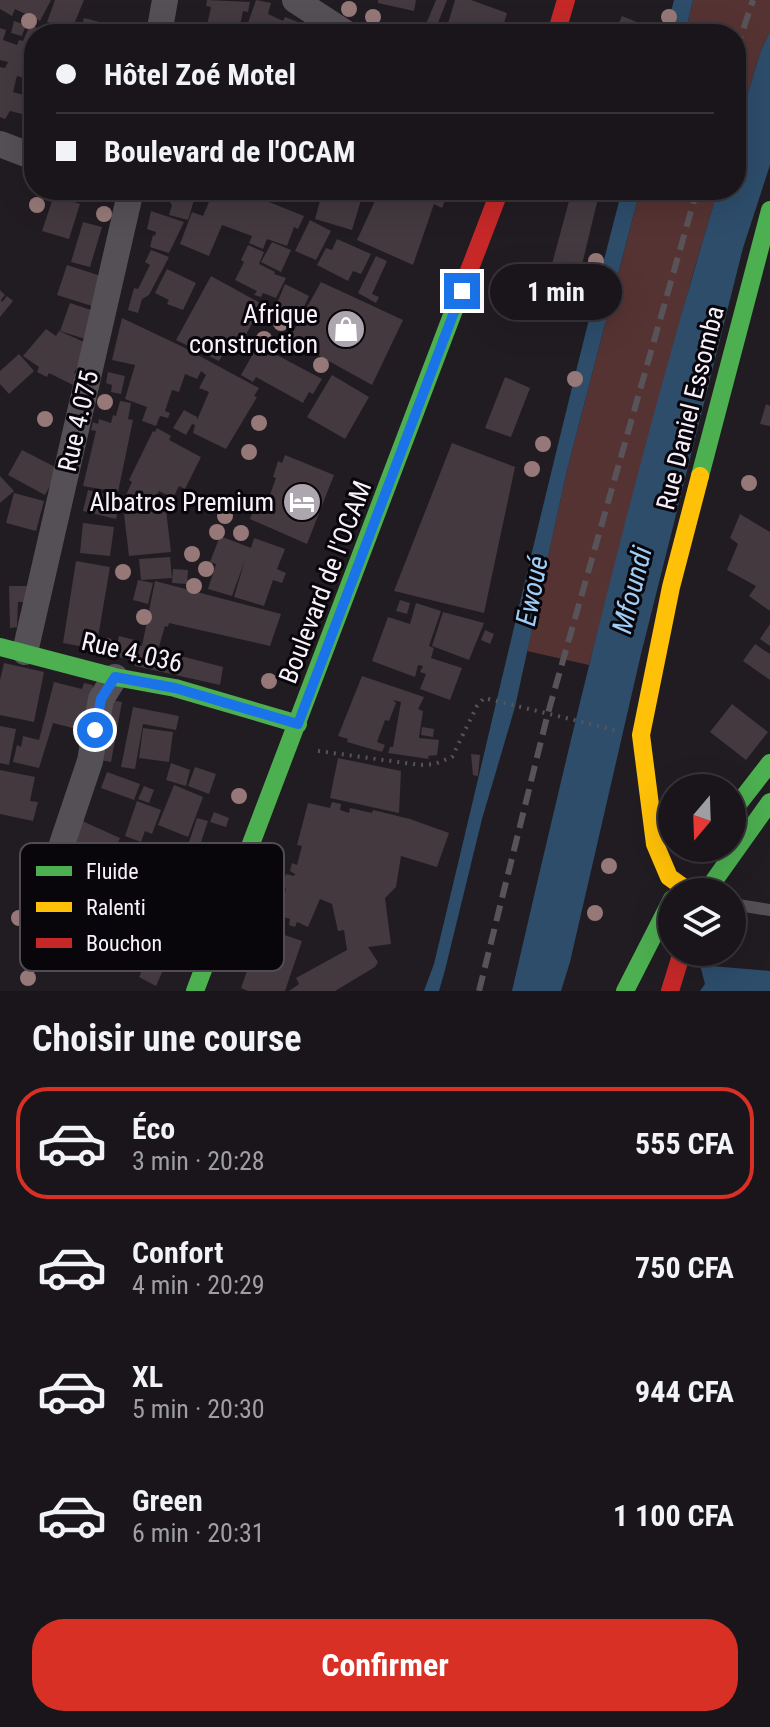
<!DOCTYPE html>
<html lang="fr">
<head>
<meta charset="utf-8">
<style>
	:root { --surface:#19151a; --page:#262227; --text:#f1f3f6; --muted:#9f9fa2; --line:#373439; --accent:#d93025 }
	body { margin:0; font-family:"Roboto Condensed",sans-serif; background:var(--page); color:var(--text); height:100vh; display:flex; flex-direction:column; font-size:30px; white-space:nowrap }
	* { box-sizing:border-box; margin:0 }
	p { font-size:26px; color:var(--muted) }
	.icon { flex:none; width:44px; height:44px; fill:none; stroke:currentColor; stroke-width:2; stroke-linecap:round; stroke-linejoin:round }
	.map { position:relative; height:991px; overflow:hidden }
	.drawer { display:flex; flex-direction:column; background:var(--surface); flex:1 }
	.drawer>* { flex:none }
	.hud { position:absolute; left:24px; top:24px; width:722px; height:176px; border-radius:32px; box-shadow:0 8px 32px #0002,0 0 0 2px var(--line); display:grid; align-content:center; height:176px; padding:0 32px; background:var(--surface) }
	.needle { width:52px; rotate:199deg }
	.controls { position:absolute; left:658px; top:774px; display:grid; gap:16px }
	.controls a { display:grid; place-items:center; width:88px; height:88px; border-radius:50%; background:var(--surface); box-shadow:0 8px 32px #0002,0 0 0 2px var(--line); font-size:40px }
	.end { position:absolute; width:36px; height:36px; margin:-18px; border:10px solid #1a73e8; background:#fff; box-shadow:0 0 0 4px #fff }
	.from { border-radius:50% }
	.bubble { position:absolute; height:56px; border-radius:28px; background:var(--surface); box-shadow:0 8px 32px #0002,0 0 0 2px var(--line); font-size:26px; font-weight:700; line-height:56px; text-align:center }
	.hud b { display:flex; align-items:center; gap:28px; height:76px; font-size:30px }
	.hud b+b { border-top:2px solid var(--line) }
	.hud i { width:20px; height:20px; background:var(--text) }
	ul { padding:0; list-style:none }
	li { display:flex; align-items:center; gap:24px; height:112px; margin:0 16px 12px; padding:0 16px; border:4px solid transparent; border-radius:32px }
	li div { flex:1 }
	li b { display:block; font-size:30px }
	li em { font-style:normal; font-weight:700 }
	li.selected { border-color:var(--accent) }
	li>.icon { width:72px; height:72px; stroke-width:1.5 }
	h2 { padding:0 32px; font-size:36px; line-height:96px }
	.action { display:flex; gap:16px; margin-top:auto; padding:16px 32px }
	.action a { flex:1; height:92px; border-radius:32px; background:var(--accent); color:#fff; font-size:32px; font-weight:700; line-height:92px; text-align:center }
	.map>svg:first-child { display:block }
	.green { fill:#553332 }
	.water { fill:#2d4d6b }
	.building { fill:#43393f }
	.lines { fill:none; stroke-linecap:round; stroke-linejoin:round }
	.path { stroke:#575459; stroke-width:4; stroke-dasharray:2 6; stroke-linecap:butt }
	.lane { stroke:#545056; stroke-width:12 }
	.street { stroke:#545056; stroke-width:26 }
	.fast { stroke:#4caf50; stroke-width:18 }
	.slow { stroke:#ffc107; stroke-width:18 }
	.jam { stroke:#c62828; stroke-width:18 }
	.rail { stroke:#585359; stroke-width:6; stroke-dasharray:16 8; stroke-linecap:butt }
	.tree { fill:#967878 }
	.route { stroke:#1a73e8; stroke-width:10 }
	.labels { text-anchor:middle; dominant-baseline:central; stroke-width:6; stroke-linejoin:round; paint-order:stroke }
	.poi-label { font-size:26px; fill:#f8f1fb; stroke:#09060b; text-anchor:end }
	.street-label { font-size:26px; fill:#f8f1fb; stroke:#09060b }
	.water-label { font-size:28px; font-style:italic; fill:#9ecdf7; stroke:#09060b }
	.key { fill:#09060b; stroke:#514c53; stroke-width:2 }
	.key-label { font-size:22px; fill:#f8f1fb }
</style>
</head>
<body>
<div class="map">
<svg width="770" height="991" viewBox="0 0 770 991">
	<rect width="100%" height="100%" fill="#211c22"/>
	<g class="green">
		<path d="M 693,0 L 770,0 L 770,32 L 761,50 L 736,132 L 736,34 L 685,34 Z"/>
		<path d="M 640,190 L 718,190 L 692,277 L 589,665 L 527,651 L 567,470 Z"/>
	</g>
	<g class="water">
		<path d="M 674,0 L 693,0 L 685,34 L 665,34 Z"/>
		<path d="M 770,32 L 770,165 L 743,248 L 641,654 L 570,962 L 561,991 L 512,991 C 574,722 638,454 718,190 L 736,190 L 736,132 L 761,50 Z"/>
		<path d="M 622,190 L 640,190 L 567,470 L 515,707 L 482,819 L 445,970 L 439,991 L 424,991 L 434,964 C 496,706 555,447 622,190 Z"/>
		<path d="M 700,965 L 770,971 L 770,991 L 700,991 L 705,984 Z"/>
	</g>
	<g class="building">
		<path d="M 0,0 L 51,0 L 40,21 L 15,9 L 12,16 L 0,9 Z"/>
		<path d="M 55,0 L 84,0 L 70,34 L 49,27 L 51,23 L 47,22 Z"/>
		<path d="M 207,0 L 250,2 L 248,12 L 243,11 L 238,34 L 205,34 L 211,7 L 206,6 Z"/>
		<path d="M 256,0 L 271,3 L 268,14 L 283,21 L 285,17 L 298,22 L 296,25 L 311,31 L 309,34 L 248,34 L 251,25 L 248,23 Z"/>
		<path d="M 378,0 L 416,0 L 414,11 L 378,3 Z"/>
		<path d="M 436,0 L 447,0 L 438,23 L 447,27 L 455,0 L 471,0 L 507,13 L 502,30 L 492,27 L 489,34 L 422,34 Z"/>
		<path d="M 622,16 L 637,22 L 633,34 L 599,34 L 603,22 L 617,27 Z"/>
		<path d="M 84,18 L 141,33 L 141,34 L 80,34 Z"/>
		<path d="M 14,21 L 26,25 L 22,36 L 11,33 Z"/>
		<path d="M 30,25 L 52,34 L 34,34 L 34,81 L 17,76 L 13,92 L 27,96 L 22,114 L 10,111 L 5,119 L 0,117 L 0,67 L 5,68 L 8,62 L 0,60 L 0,28 L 6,30 L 3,40 L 17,45 L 19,40 L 23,41 Z"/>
		<path d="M 171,190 L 197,190 L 188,220 L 169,215 L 172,205 L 168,200 Z"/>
		<path d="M 214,190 L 234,193 L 239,190 L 304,216 L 298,229 L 294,227 L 287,246 L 267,239 L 263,249 L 249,243 L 252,236 L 222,225 L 209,256 L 180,244 L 192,212 L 203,216 Z"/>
		<path d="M 323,190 L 364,190 L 352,230 L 315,219 Z"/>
		<path d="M 380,190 L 449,190 L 442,208 L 434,204 L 413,265 L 357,240 Z"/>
		<path d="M 572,190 L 600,190 L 580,273 L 552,264 Z"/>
		<path d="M 54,195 L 80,204 L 69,239 L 42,231 Z"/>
		<path d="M 151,211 L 184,222 L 169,253 L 150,247 L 153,235 L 155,236 L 156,232 L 147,229 Z"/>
		<path d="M 310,220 L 331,231 L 316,260 L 295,251 Z"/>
		<path d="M 83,222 L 102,227 L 90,267 L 71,262 Z"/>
		<path d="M 337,239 L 371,254 L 361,274 L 353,271 L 348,281 L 317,265 L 326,248 L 332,250 Z"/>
		<path d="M 272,242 L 291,250 L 281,272 L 261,262 Z"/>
		<path d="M 248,245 L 264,252 L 259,264 L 275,272 L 274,274 L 286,278 L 276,298 L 263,293 L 261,297 L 254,295 L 257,291 L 235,280 L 244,262 L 241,260 Z"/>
		<path d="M 151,250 L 169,257 L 149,295 L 142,299 L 138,313 L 128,310 L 134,288 L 138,289 L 150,265 L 145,262 Z"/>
		<path d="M 376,256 L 387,261 L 372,294 L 379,297 L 376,303 L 358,293 Z"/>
		<path d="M 67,265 L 104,277 L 95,307 L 57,295 Z"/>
		<path d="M 167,269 L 196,283 L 183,310 L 167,304 L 169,300 L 155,293 Z"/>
		<path d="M 211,276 L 262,304 L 258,311 L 264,314 L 261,320 L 254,319 L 238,351 L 228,346 L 219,361 L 176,340 Z"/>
		<path d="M 321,282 L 403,320 L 372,385 L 289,339 Z"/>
		<path d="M 285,284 L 309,296 L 299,318 L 275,308 Z"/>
		<path d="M 0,290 L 5,295 L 1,300 L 2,302 L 7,296 L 13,301 L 0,317 Z"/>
		<path d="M 70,303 L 100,313 L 91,341 L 60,331 Z"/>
		<path d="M 122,318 L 181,346 L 259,388 L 254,396 L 257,397 L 226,449 L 193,433 L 195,425 L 192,424 L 186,435 L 173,428 L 184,410 L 197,417 L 197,420 L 209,392 L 199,388 L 206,375 L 201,371 L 197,379 L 185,374 L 179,392 L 172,390 L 165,411 L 170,413 L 168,418 L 160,416 L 156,426 L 142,421 L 147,407 L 125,399 L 135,365 L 112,360 Z"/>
		<path d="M 46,329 L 56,336 L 59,331 L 89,344 L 80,368 L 77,367 L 74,373 L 79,375 L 75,386 L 49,373 L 47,377 L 37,372 L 39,367 L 23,356 Z"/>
		<path d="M 258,345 L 322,379 L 313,394 L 309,392 L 303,403 L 256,377 L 253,382 L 241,375 Z"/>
		<path d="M 19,354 L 34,371 L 9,394 L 0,384 L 0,371 Z"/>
		<path d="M 108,372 L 125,376 L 121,394 L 111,392 L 112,385 L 106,383 Z"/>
		<path d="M 332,375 L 369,397 L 345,439 L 307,417 Z"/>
		<path d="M 505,377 L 530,388 L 511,437 L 485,428 Z"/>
		<path d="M 120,401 L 131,403 L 128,419 L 133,420 L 118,492 L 83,486 L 96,431 L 91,430 L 93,422 L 98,424 L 99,419 L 111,423 L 113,415 L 116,416 Z"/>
		<path d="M 766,404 L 770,406 L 770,426 L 760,424 Z"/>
		<path d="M 157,428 L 171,436 L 169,440 L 201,457 L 185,489 L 179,486 L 173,498 L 159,491 L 153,503 L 145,499 L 142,503 L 126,495 L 132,482 L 129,480 L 153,431 L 155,432 Z"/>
		<path d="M 452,443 L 515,467 L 484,613 L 394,591 Z"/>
		<path d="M 22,450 L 59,469 L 45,495 L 8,475 Z"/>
		<path d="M 285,455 L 334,475 L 307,544 L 250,519 L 253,510 L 263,514 L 276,478 L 273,477 L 278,461 L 282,463 Z"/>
		<path d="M 0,476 L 14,491 L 0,503 Z"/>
		<path d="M 88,490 L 121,498 L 116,519 L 83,511 Z"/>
		<path d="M 14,493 L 44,501 L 36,531 L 6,523 Z"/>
		<path d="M 166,510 L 171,552 L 129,556 L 124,514 Z"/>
		<path d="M 740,514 L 770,532 L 770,611 L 749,596 L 756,586 L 727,570 L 738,544 L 730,538 Z"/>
		<path d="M 83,523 L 114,527 L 110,556 L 80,553 Z"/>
		<path d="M 220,536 L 251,548 L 254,538 L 285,549 L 277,569 L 286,573 L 282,583 L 273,580 L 264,606 L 234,597 L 245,560 L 232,596 L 208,589 L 216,564 L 210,562 Z"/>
		<path d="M 170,557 L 172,578 L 141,580 L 139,559 Z"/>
		<path d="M 76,561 L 110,567 L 96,649 L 63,643 Z"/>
		<path d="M 173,569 L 188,570 L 187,584 L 172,583 Z"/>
		<path d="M 138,580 L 153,583 L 148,604 L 133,600 Z"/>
		<path d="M 155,581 L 281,614 L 270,646 L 169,623 L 168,627 L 165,626 L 158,650 L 223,667 L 220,685 L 135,666 L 135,661 L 114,656 L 119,636 L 139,641 L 138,645 L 142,646 Z"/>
		<path d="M 9,586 L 27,586 L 27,602 L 18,602 L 17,627 L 10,628 Z"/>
		<path d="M 400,600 L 410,603 L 407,614 L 396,611 Z"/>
		<path d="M 416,603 L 441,611 L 429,646 L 434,648 L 431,658 L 462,668 L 450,700 L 420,689 L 426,674 L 420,672 L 423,666 L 418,665 L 415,677 L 372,661 L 388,617 L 410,624 Z"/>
		<path d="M 443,612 L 484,623 L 469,660 L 432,646 Z"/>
		<path d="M 770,624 L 770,646 L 760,639 Z"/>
		<path d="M 485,630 L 494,634 L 490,644 L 481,640 Z"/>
		<path d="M 755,644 L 770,654 L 770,680 L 743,661 Z"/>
		<path d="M 4,663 L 44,672 L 34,722 L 0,715 L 0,680 Z"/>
		<path d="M 362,676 L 424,697 L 418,709 L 423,711 L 419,738 L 439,740 L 437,755 L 428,756 L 429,759 L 388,753 L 390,747 L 393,747 L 401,702 L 393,700 L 396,703 L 389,721 L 385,720 L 377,742 L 385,745 L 382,752 L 347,742 L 348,739 L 338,736 Z"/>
		<path d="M 54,682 L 82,689 L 84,683 L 93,685 L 88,732 L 53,723 L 39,768 L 13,762 L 17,745 L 21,747 L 23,736 L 39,740 Z"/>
		<path d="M 105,699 L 122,702 L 111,762 L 94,759 Z"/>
		<path d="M 732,704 L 768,732 L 746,760 L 710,732 Z"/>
		<path d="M 133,707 L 179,716 L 176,730 L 143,724 L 135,769 L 121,767 Z"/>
		<path d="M 0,726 L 16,729 L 9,765 L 0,763 Z"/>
		<path d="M 422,727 L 434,729 L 433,737 L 421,735 Z"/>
		<path d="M 143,728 L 173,732 L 169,762 L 139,758 Z"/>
		<path d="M 471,754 L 480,755 L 478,776 L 473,775 Z"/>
		<path d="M 338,758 L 401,771 L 399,813 L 330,798 Z"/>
		<path d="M 171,763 L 190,770 L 186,786 L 166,780 Z"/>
		<path d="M 195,767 L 216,774 L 209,794 L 188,786 Z"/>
		<path d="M 0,770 L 35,777 L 30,801 L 38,802 L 33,821 L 0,814 Z"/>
		<path d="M 107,772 L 140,784 L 134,800 L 101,788 Z"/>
		<path d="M 174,785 L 203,797 L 188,837 L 158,825 Z"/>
		<path d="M 144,786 L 154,790 L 149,803 L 138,799 Z"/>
		<path d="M 137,801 L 161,810 L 152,834 L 145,831 L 141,842 L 125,836 Z"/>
		<path d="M 332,802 L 341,804 L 340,810 L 349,813 L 350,808 L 372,813 L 373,810 L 410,819 L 449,833 L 437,867 L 401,856 L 396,887 L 385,898 L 391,944 L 368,947 L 378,962 L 375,967 L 335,991 L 289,991 L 299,984 L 296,978 L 347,950 L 344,930 L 338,931 L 332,904 L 320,899 L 308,927 L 297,922 L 295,927 L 289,925 L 290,919 L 278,915 L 286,889 L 282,885 L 286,874 L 294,876 L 295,874 L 290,871 L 292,863 L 297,865 L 302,846 L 297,845 L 308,803 L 330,808 Z"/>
		<path d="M 214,812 L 229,818 L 226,827 L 210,822 Z"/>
		<path d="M 197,818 L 208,821 L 200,845 L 189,842 Z"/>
		<path d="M 80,820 L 120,838 L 100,884 L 87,905 L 64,890 L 79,866 L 65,859 Z"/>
		<path d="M 264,923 L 275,926 L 273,931 L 302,941 L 285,991 L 248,991 L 241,988 Z"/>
		<path d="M 151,951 L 168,959 L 156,986 L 139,977 Z"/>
	</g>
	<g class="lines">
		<path class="path" d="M 318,751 L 420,765 L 435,764 L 452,757 L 477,706 L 484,698 L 615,730"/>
		<path class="lane" d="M 732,904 L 770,910"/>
		<g class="street">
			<path d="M 295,0 L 347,34"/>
			<path d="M 159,34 L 165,0"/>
			<path d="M 0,144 L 34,157"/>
			<path d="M 25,652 L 131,190"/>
			<path d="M 58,856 L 90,761 L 101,699 L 115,677"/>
		</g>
		<g class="fast">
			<path d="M 700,476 L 770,210"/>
			<path d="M 0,647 L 115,677 L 175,688 L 298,724"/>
			<path d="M 732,812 L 770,763"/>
			<path d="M 706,892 L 770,802"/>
			<path d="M 195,991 L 457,302"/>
			<path d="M 625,991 L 672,899"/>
		</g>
		<path class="slow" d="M 690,892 L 669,877 L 655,844 L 641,735 L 671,587 L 700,476"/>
		<g class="jam">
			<path d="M 556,34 L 566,0"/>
			<path d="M 457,302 L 500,190"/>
			<path d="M 670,991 L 682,952"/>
		</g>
		<g class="rail">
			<path d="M 736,51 L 753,0"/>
			<path d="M 479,991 L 548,713 L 697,190"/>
		</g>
	</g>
	<g class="tree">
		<circle cx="349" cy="9" r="8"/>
		<circle cx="373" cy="17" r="8"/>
		<circle cx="669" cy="17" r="8"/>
		<circle cx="29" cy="21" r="8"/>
		<circle cx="37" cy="205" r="8"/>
		<circle cx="104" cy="214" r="8"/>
		<circle cx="596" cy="261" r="8"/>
		<circle cx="281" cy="323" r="8"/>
		<circle cx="264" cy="339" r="8"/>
		<circle cx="321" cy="365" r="8"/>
		<circle cx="575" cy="379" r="8"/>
		<circle cx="105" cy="402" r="8"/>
		<circle cx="45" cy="419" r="8"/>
		<circle cx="259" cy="423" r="8"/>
		<circle cx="543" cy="444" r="8"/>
		<circle cx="249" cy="452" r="8"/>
		<circle cx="532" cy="469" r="8"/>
		<circle cx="749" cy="483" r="8"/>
		<circle cx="225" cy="516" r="8"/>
		<circle cx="217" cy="532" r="8"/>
		<circle cx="241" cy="533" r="8"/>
		<circle cx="192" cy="554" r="8"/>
		<circle cx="206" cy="569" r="8"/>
		<circle cx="123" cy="572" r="8"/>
		<circle cx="194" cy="586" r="8"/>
		<circle cx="144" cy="617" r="8"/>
		<circle cx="106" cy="646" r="8"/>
		<circle cx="269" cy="681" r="8"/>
		<circle cx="239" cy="796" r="8"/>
		<circle cx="609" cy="866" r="8"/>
		<circle cx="595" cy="913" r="8"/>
		<circle cx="19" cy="918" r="8"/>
		<circle cx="28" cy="978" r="8"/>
	</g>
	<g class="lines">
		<path class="route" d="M 95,730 L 101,699 L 115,677 L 175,688 L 298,724 L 462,291"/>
	</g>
	<defs>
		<symbol id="shop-disc" viewBox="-11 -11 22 22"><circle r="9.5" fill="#ada6af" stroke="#09060b"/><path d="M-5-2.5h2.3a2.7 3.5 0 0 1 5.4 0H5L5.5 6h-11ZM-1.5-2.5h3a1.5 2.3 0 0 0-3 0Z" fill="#fff"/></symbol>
		<symbol id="hotel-disc" viewBox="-11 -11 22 22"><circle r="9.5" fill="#ada6af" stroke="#09060b"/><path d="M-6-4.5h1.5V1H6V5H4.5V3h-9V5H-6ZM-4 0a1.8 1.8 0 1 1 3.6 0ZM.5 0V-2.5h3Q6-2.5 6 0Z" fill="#fff"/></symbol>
	</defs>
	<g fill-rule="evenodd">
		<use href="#shop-disc" x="324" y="307" width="44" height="44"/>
		<use href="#hotel-disc" x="280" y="480" width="44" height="44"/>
	</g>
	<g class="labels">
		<g class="poi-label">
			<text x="318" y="314">Afrique<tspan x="318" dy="30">construction</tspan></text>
			<text x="274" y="502">Albatros Premium</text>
		</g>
		<g class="street-label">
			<text transform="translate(690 408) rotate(-76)">Rue Daniel Essomba</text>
			<text transform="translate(78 421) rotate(-77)">Rue 4.075</text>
			<text transform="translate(325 582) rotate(-69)">Boulevard de l'OCAM</text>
			<text transform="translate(132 652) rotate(13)">Rue 4.036</text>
		</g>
		<g class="water-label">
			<text transform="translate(632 590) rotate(-76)">Mfoundi</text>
			<text transform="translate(532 591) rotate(-79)">Ewoué</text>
		</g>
	</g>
	<rect x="20" y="843" width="264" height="128" rx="12" class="key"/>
	<rect x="36" y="866" width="36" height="10" fill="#4caf50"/>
	<rect x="36" y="902" width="36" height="10" fill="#ffc107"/>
	<rect x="36" y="938" width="36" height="10" fill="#c62828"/>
	<g class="key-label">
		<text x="86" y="879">Fluide</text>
		<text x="86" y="915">Ralenti</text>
		<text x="86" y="951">Bouchon</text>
	</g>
</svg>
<div class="controls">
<a><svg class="needle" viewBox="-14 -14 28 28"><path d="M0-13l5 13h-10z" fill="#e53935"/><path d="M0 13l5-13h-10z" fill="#9f9fa2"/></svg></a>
<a><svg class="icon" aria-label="layers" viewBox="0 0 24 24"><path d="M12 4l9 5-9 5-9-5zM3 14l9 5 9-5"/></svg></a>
</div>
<i class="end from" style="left:95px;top:730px"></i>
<i class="end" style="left:462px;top:291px"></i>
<div class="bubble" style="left:490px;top:264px;width:132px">1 min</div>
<div class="hud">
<b><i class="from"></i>Hôtel Zoé Motel</b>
<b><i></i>Boulevard de l'OCAM</b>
</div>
</div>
<section class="drawer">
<h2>Choisir une course</h2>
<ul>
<li class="selected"><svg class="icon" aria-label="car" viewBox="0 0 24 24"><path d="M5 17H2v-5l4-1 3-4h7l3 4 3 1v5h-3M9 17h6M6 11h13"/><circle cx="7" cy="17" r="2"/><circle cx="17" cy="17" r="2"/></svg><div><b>Éco</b><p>3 min · 20:28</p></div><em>555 CFA</em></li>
<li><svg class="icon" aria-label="car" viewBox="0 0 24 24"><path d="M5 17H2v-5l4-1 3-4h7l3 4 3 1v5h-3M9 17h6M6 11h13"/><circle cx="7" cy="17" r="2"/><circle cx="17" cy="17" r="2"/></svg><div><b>Confort</b><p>4 min · 20:29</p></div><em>750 CFA</em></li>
<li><svg class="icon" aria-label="car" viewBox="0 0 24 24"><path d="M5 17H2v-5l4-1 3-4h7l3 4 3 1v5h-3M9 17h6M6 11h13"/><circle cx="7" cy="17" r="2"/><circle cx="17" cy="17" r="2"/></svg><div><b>XL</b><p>5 min · 20:30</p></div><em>944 CFA</em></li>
<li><svg class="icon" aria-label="car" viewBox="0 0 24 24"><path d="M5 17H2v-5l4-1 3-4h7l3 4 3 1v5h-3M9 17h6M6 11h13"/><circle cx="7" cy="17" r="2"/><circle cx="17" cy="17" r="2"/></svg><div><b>Green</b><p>6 min · 20:31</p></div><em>1 100 CFA</em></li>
</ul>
<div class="action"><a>Confirmer</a></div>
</section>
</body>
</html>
